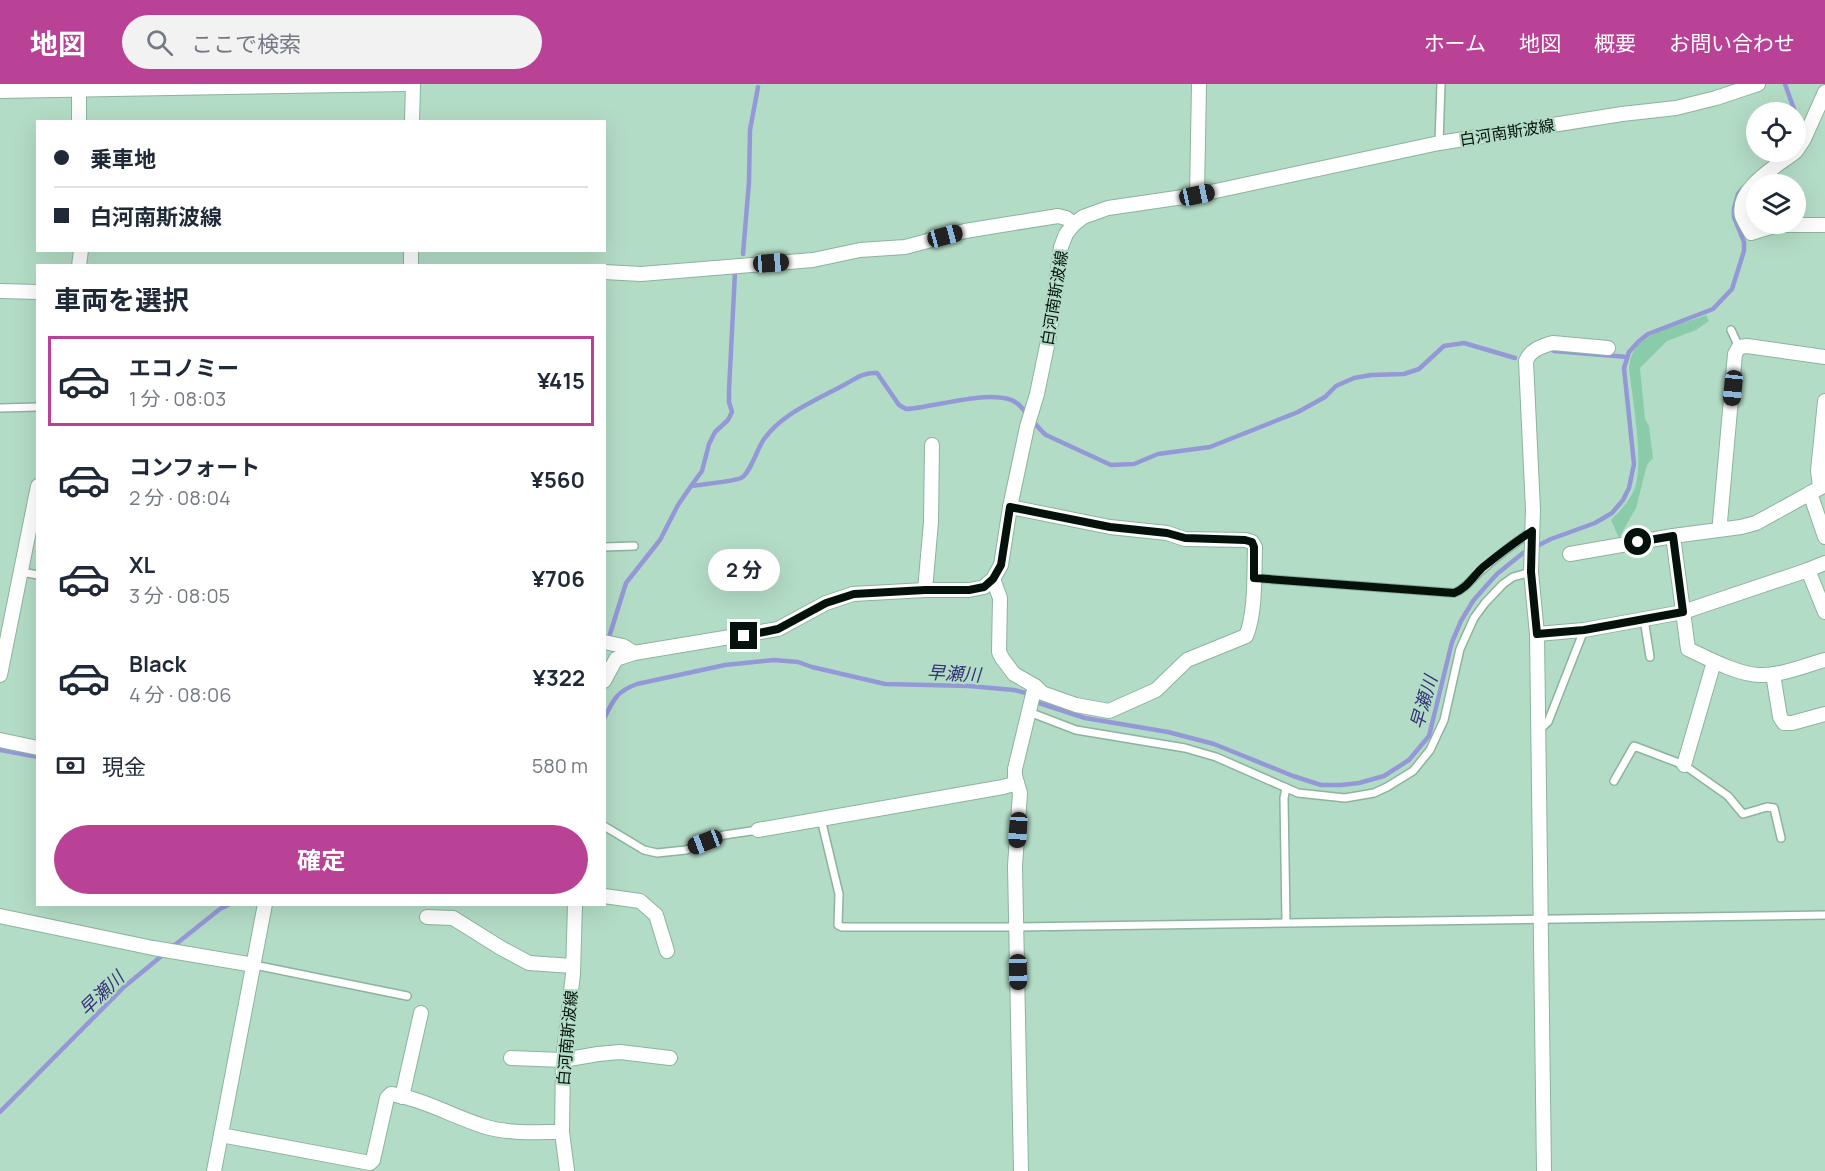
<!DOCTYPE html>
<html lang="ja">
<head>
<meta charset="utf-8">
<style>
	:root { --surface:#fff; --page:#f2f2f3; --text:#1f2937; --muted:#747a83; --line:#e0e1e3; --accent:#ba4296 }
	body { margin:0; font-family:Manrope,"Noto Sans JP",sans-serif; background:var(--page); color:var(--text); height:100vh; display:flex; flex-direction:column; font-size:22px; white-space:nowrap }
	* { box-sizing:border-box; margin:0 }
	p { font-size:20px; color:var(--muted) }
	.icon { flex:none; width:33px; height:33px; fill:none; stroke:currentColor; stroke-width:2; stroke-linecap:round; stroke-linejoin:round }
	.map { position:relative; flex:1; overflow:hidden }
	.drawer { position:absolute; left:36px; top:180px; width:570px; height:642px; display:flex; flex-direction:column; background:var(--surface); border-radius:0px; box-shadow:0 6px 24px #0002 }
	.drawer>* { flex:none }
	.banner { position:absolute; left:36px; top:36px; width:570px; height:132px; border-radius:0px; box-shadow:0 6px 24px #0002; display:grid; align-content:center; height:132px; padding:0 18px; background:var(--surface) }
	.controls { position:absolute; left:1746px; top:18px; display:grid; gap:12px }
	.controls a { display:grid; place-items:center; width:60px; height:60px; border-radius:50%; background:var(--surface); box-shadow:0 6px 24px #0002; font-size:30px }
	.end { position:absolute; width:27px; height:27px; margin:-14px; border:8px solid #04120b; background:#fff; box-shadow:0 0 0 3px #fff }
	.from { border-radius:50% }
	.bubble { position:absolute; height:42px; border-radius:21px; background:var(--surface); box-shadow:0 6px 24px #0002; font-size:20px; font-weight:700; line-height:42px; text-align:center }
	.car { position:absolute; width:18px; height:36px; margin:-18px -9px; border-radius:8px; box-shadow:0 0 4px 2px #0007; background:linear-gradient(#222 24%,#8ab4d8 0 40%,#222 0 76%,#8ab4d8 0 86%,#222 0) }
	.banner b { display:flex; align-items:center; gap:21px; height:57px; font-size:22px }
	.banner b+b { border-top:2px solid var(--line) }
	.banner i { width:15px; height:15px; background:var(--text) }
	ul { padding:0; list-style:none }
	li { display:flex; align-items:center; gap:18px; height:90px; margin:0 12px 9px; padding:0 6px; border:3px solid transparent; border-radius:0px }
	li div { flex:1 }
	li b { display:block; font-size:22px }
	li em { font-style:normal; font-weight:700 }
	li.on { border-color:var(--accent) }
	li>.icon { width:54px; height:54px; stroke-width:1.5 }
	h2 { padding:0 18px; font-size:27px; line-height:72px }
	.pay { display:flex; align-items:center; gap:15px; height:66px; padding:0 18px; font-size:22px }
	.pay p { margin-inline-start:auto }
	.cta { display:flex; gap:12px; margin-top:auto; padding:12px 18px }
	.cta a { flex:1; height:69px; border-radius:36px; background:var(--accent); color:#fff; font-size:24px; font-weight:700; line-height:69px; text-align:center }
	header { display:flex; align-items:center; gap:36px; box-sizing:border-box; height:84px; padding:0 30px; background:var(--accent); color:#fff }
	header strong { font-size:28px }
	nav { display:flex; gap:33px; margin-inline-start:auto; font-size:21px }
	.search { width:420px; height:54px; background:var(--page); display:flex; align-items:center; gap:15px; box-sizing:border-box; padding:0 21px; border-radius:33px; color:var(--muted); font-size:22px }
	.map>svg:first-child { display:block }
	.green { fill:#8accaa }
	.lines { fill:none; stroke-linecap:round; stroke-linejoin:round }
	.stream { stroke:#9598d7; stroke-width:4.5 }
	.service-casing { stroke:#8cb39e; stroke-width:10 }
	.minor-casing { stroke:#8cb39e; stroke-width:16 }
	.service { stroke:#fff; stroke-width:7 }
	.minor { stroke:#fff; stroke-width:14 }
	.route { stroke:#04120b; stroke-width:8 }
	.labels { text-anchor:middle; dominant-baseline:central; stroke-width:4.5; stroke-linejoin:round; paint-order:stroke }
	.street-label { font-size:16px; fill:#04120b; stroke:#b3dcc6 }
	.water-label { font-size:18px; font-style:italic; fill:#353079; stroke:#b3dcc6 }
</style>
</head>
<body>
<header>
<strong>地図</strong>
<div class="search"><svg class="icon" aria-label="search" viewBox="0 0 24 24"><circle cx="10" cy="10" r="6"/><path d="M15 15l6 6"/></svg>ここで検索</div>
<nav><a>ホーム</a><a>地図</a><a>概要</a><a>お問い合わせ</a></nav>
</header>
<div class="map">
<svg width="1825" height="1087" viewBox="0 0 1825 1087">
	<rect width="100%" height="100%" fill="#b3dcc6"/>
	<path class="green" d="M 1706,231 L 1709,237 L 1696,246 L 1667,257 L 1640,284 L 1645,335 L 1649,342 L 1653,374 L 1647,381 L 1636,424 L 1619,454 L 1611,436 C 1620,427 1629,418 1634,406 C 1645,381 1632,313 1629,284 C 1630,276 1632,268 1637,262 C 1651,246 1687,239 1706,231 Z"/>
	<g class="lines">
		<g class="stream">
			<path d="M 1785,0 L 1795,28"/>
			<path d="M 1796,29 C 1799,37 1800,45 1796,53"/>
			<path d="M 743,170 L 749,98 L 750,46 L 758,3"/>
			<path d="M 1554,267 L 1627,273"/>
			<path d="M 691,402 L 702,387 L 709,360 L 715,348 L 728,336 L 732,328 L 729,318 L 729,306 L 735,188"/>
			<path d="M 610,550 L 626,499 L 660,456 L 678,421 L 691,402 C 702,400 731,398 741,394 C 750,390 757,365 764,355 C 783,329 816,316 844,301 C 855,295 864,288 877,289 L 899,321 L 906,325 C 933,324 998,302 1018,320 C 1028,329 1035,342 1046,351 L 1111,381 L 1134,380 L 1158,370 L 1210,363 L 1298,328 L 1325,313 L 1336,302 L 1354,294 L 1371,291 L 1404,290 L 1419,285 L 1444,262 L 1464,259 L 1515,274"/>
			<path d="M 604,577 L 604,581"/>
			<path d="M 604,635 C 613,616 617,607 637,600 L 725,581 L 774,576 L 798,578 L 812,583 L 885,600 L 969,602 L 1014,606 L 1026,609 L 1039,619 L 1085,634 L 1168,648 L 1214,660 L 1293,692 L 1321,701 L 1341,701 L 1359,699 L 1384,692 L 1409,676 L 1429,652 L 1452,558 L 1461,537 L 1473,517 L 1487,501 L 1497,490 L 1523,469 L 1551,455 L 1595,439 L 1612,429 L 1623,416 L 1629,404 L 1634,380 L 1624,284 L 1629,268 L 1638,258 L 1648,250 L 1713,225 L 1732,205 L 1744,167 L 1744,158 L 1734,133 L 1734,124 L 1738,110 L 1743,104"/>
			<path d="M 0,666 L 38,673"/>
			<path d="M 171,864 L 220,825 L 230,820"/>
			<path d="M 0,1028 L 124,903 L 164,870"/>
		</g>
		<defs>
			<g id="service">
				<path d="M 1439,59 L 1441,0"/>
				<path d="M 1731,246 L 1739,263"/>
				<path d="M 0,324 L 38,323"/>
				<path d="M 604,463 L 634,462"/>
				<path d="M 21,488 L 38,491"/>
				<path d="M 1254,494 L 1454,509 C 1466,505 1473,493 1483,485 C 1498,471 1515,459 1532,447"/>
				<path d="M 1644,535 L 1650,573"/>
				<path d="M 1029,628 L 1076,646 L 1185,664 L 1216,673 L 1298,709 L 1345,714 L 1374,709 L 1387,703 L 1413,687 L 1430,666 L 1444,636 L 1460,565 L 1474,534 L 1485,519 L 1503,500 L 1513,493 L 1531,488"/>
				<path d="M 1539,646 L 1548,638 L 1584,546"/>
				<path d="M 1614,697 L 1634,662 L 1684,681 L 1728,712 L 1743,730 L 1767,723 L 1774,724 L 1781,754"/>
				<path d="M 821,735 L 839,810 L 838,841 L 842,843 L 1017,843 L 1825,831"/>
				<path d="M 604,742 L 644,766 L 657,769 L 686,766 L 724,751 L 758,746"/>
				<path d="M 1286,838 L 1284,714 L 1286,704"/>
				<path d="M 254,881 L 407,912"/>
			</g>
			<g id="minor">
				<path d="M 79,5 L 79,38"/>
				<path d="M 0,7 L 406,0"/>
				<path d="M 412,38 L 413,0"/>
				<path d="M 1796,67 L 1804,55 L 1825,8"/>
				<path d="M 1795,68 C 1777,82 1735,105 1742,132 C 1744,137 1748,144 1751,149 L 1777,141 L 1825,141"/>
				<path d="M 1197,111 L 1199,0"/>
				<path d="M 79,182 L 81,166"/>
				<path d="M 411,182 L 411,166"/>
				<path d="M 604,188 L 641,190 L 813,176 L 860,166 L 905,163 L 965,147 L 1058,132 L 1066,134 L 1074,140"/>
				<path d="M 0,207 L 38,208"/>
				<path d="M 1820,402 L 1818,387 L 1825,317"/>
				<path d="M 1810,409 L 1825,453"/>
				<path d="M 1723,445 L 1720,438 L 1735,270 L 1739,263 L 1747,262 L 1825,273"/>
				<path d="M 1673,452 L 1688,565 C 1707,574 1739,591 1760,591 C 1780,592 1806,581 1825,576"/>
				<path d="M 1570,470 L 1673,452 L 1741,443 L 1756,439 L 1825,401"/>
				<path d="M 1808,486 L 1825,528"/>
				<path d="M 993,495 L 1000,514 L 999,568 L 1002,574 L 1014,590 L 1035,602 L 1042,609 L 1076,621 L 1109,627 L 1156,606 L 1187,576 L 1246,552 C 1256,529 1254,488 1255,463 L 1252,458 L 1245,456 L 1185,455 L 1167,449 L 1110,443 L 1010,423"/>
				<path d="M 925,506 L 931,438 L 932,361"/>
				<path d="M 1537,550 L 1584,546 L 1683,528 L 1808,486 L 1825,479"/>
				<path d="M 604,558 L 623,562 L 634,569"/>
				<path d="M 1773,590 L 1780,633 L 1784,639 L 1792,639 L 1825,630"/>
				<path d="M 0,591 L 38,402"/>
				<path d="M 604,597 L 616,575 L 634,569 L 778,545 L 826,519 L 853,510 L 925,506 L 969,506 L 984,503 L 993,495 L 1001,481 L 1010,423 L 1027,343 L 1037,310 L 1049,252 L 1061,163 L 1066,150 L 1074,140 L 1083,133 L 1108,124 L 1197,111 L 1439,59 L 1622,30 L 1676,24 L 1716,14 L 1758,0"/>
				<path d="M 0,656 L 38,664"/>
				<path d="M 1684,681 L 1714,578"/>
				<path d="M 758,746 L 1003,703 L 1017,699"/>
				<path d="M 604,812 L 640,817 L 656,831 L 667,867"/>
				<path d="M 0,832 L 153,864 L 254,881"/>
				<path d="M 427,833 L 453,834 L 501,864 L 529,879 L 573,882"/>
				<path d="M 511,974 L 563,976 L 598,970 L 620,968 L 670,974"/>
				<path d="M 402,1013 L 421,929"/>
				<path d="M 221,1051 L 370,1079 L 373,1076 L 387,1014 L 391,1010 C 423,1015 452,1032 483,1042 C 508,1050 536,1048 562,1048"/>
				<path d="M 214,1087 L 265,820"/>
				<path d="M 567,1087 L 562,1048 L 563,976 L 573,890 L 575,820"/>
				<path d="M 1021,1087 L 1015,782 L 1020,709 L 1015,692 L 1015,685 L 1035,602"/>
				<path d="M 1544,1087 L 1537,550 L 1531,488 L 1533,426 L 1526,277 C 1530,266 1542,262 1553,259 L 1608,264"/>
			</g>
		</defs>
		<use href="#service" class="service-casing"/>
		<use href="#minor" class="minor-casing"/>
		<use href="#service" class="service"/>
		<use href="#minor" class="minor"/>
	</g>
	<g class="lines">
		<path class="route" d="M 744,552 L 778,545 L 826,519 L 854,510 L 925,506 L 969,506 L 984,503 L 993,495 L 1001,481 L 1010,423 L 1110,443 L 1167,449 L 1185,454 L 1245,456 L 1252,458 L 1254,463 L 1254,494 L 1454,509 C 1466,505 1473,493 1482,484 C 1498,471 1515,458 1532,447 L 1531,488 L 1537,550 L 1584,546 L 1683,528 L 1673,452 L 1638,458"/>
	</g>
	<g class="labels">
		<g class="street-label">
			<text transform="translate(1507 48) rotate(-9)">白河南斯波線</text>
			<text transform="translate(1054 214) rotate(-81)">白河南斯波線</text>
			<text transform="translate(567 954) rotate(-85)">白河南斯波線</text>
		</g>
		<g class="water-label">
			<text transform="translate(954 589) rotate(3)">早瀬川</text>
			<text transform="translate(1423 618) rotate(-74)">早瀬川</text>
			<text transform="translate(101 909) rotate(-44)">早瀬川</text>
		</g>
	</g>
</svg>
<div class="controls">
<a><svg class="icon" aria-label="locate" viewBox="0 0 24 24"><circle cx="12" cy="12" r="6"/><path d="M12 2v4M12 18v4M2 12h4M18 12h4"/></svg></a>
<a><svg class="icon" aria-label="layers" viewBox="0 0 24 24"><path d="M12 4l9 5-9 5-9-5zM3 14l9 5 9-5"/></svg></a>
</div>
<i class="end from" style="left:1638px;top:458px"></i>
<i class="end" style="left:744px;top:552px"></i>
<div class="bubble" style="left:708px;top:465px;width:72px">2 分</div>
<i class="car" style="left:1197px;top:111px;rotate:78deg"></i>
<i class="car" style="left:945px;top:152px;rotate:75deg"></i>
<i class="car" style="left:771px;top:179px;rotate:86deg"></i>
<i class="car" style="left:1733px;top:304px;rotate:186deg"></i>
<i class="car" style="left:1018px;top:746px;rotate:184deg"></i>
<i class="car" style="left:705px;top:758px;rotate:249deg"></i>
<i class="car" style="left:1018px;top:888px;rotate:179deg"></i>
<div class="banner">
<b><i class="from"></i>乗車地</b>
<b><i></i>白河南斯波線</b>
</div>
<section class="drawer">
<h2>車両を選択</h2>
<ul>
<li class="on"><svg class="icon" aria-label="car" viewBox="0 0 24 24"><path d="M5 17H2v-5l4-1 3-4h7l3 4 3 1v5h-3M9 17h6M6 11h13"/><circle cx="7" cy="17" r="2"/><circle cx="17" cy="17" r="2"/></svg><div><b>エコノミー</b><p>1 分 · 08:03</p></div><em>¥415</em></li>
<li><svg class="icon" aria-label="car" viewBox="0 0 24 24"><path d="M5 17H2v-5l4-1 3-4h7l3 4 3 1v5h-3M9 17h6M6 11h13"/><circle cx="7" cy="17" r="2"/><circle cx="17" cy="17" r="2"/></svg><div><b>コンフォート</b><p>2 分 · 08:04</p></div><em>¥560</em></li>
<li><svg class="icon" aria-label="car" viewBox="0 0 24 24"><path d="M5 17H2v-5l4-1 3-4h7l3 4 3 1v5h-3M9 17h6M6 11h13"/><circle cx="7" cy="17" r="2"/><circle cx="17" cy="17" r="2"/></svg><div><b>XL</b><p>3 分 · 08:05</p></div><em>¥706</em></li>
<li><svg class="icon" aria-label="car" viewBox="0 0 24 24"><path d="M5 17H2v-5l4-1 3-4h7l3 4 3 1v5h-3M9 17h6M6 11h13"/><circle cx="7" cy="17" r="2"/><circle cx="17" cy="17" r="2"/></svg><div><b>Black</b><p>4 分 · 08:06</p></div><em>¥322</em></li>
</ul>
<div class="pay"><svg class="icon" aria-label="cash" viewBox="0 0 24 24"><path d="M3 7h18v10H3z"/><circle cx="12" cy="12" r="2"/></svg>現金<p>580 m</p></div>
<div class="cta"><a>確定</a></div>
</section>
</div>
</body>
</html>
